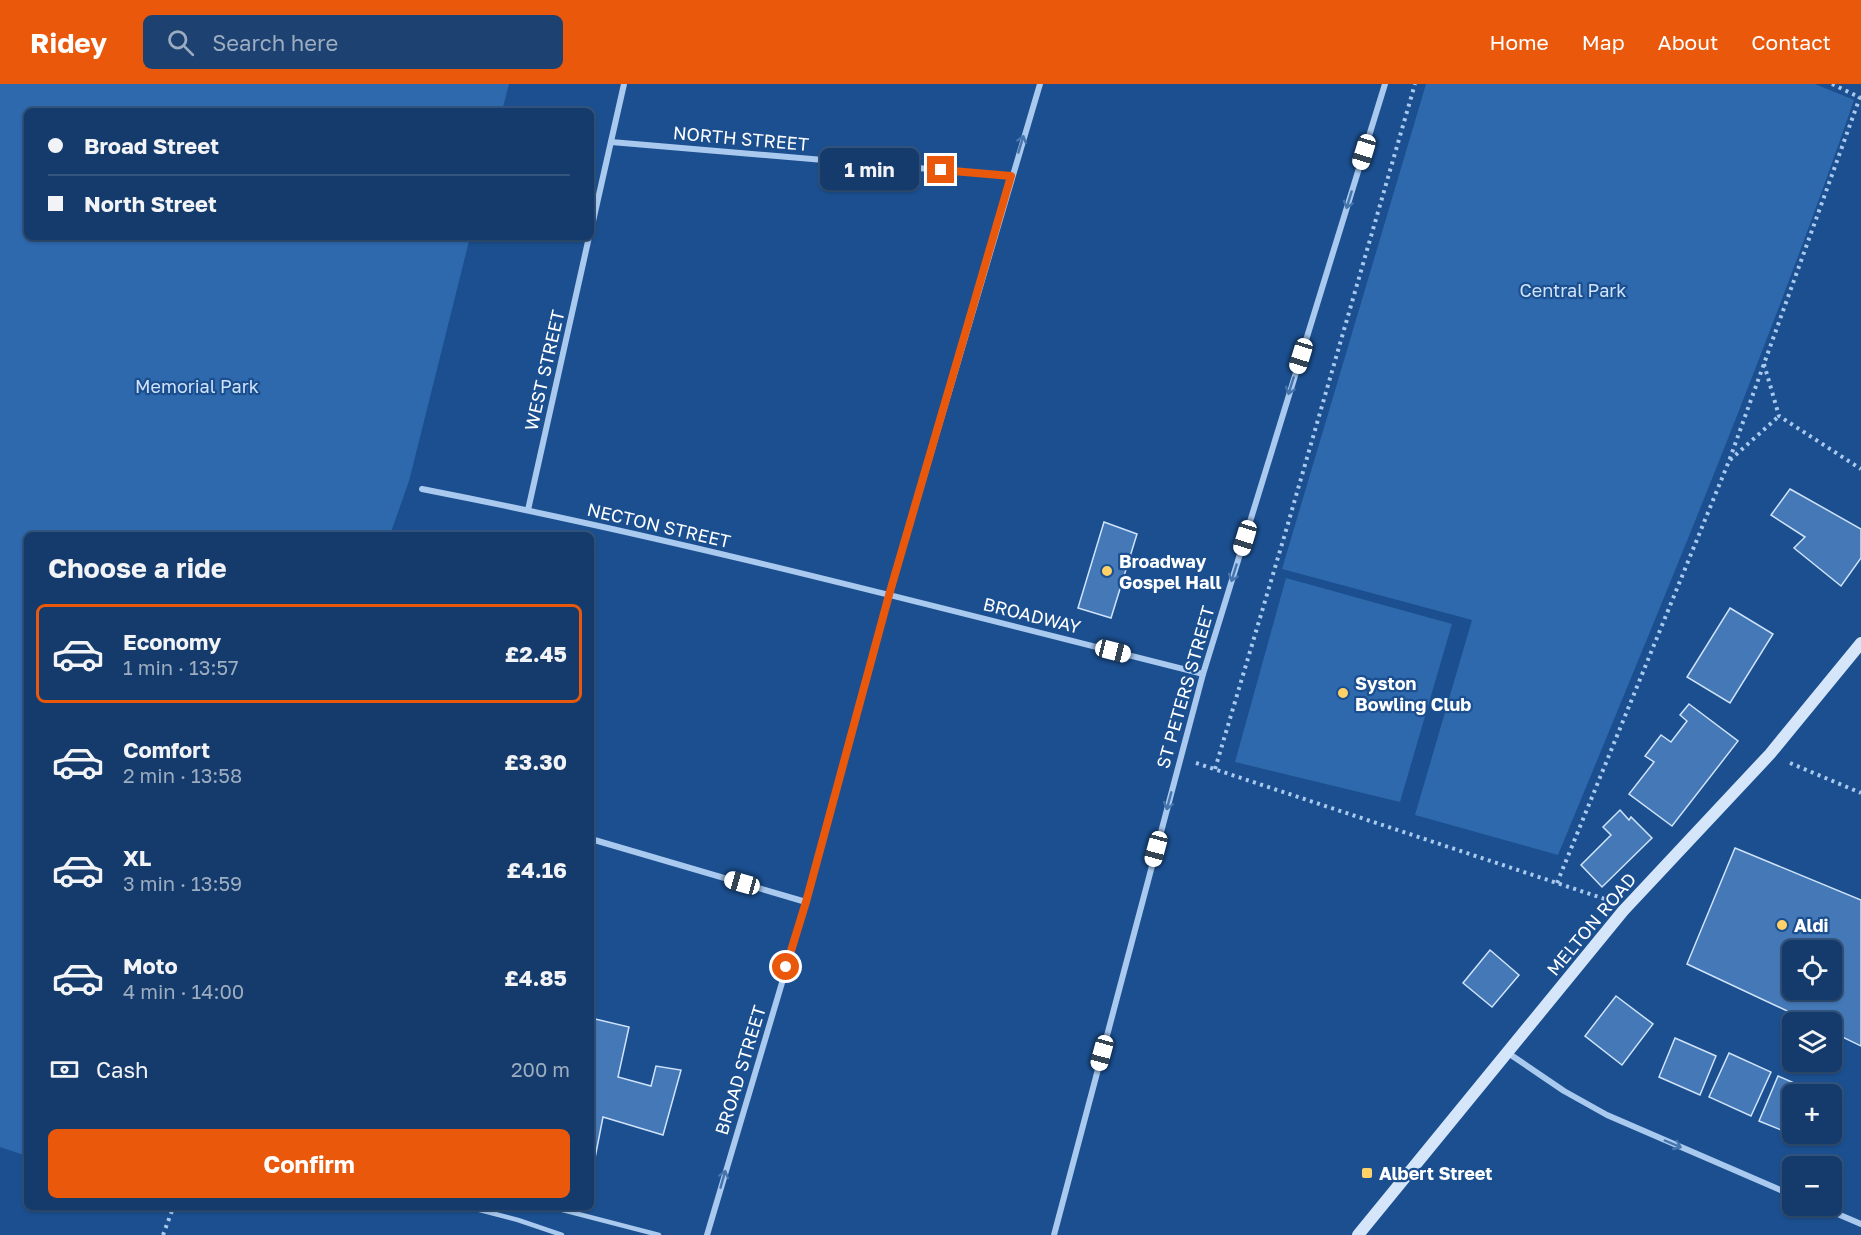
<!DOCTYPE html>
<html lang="en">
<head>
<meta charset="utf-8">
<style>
	:root { --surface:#143b6b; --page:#1d4271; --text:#f1f3f6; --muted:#9dadc1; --line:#33557e; --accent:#ea580c }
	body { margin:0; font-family:"Golos Text",sans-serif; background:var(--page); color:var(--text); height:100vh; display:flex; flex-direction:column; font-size:22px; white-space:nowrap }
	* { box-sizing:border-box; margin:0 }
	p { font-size:20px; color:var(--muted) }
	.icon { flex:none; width:33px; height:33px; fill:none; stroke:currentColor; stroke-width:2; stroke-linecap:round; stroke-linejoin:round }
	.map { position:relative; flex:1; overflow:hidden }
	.panel { position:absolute; left:24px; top:448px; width:570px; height:678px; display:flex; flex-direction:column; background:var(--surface); border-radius:9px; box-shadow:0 2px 4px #0004,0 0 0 2px var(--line) }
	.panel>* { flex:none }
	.banner { position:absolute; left:24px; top:24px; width:570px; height:132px; border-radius:9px; box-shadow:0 2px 4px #0004,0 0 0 2px var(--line); display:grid; align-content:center; height:132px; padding:0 24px; background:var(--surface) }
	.buttons { position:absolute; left:1782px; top:856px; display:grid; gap:12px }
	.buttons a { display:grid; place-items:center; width:60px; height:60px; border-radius:9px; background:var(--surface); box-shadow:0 2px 4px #0004,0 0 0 2px var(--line); font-size:30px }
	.end { position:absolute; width:27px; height:27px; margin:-14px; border:8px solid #ea580c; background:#fff; box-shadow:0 0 0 3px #fff }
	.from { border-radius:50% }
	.bubble { position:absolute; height:42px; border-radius:9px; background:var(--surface); box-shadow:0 2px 4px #0004,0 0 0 2px var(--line); font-size:20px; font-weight:700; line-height:42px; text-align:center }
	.car { position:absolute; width:18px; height:36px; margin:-18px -9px; border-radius:8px; box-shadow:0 0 4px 2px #0007; background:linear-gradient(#fff 24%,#345 0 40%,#fff 0 76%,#345 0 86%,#fff 0) }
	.banner b { display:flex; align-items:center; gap:21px; height:57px; font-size:22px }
	.banner b+b { border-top:2px solid var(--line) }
	.banner i { width:15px; height:15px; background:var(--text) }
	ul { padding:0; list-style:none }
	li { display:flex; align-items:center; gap:18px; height:99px; margin:0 12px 9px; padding:0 12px; border:3px solid transparent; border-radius:9px }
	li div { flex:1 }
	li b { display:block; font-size:22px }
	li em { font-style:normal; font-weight:700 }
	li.selected { border-color:var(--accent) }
	li>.icon { width:54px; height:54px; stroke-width:1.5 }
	h2 { padding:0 24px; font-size:27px; line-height:72px }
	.pay { display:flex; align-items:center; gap:15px; height:66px; padding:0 24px; font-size:22px }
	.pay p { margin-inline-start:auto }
	.cta { display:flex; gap:12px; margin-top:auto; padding:12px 24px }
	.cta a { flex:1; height:69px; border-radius:9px; background:var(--accent); color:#fff; font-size:24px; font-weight:700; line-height:69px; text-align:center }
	header { display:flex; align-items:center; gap:36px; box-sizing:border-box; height:84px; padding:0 30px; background:var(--accent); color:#fff }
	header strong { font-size:28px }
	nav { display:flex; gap:33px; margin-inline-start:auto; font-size:21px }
	.search { width:420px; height:54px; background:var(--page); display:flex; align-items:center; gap:15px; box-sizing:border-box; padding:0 21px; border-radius:9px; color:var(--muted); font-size:22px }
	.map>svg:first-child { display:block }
	.green { fill:#2e69ad }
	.building { fill:#4478b7; stroke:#cfe3fa; stroke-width:1.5; fill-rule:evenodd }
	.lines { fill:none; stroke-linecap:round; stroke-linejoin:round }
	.path { stroke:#a9c9ee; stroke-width:4; stroke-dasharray:3 4.5; stroke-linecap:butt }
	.lane { stroke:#a9c9ee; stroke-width:4.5 }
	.street { stroke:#a9c9ee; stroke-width:6 }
	.secondary { stroke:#d6e6fa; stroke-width:12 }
	.oneway { stroke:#4674ac }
	.route { stroke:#ea580c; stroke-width:8 }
	.poi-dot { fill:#ffd166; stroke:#1b4f8f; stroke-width:2 }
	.labels { text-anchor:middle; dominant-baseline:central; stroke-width:4.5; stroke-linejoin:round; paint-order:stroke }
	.street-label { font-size:18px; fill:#fff; stroke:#1b4f8f }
	.park-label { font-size:18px; fill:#cfe3fa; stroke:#1b4f8f }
	.poi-label { font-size:18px; font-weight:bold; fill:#fff; stroke:#1b4f8f; text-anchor:start }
</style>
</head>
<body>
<header>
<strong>Ridey</strong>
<div class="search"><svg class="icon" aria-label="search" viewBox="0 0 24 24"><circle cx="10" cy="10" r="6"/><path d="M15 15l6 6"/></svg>Search here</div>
<nav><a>Home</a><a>Map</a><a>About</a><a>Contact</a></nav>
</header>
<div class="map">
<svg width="1861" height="1151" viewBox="0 0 1861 1151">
	<rect width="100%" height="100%" fill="#1b4f8f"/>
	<g class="green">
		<path d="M 0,0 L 509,0 L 502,27 L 27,27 L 27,153 L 470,153 L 409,397 L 390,451 L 27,452 L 27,1072 L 0,1063 Z"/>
		<path d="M 1426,0 L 1815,0 L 1854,16 C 1766,272 1661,521 1558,771 L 1415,731 L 1472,536 L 1282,485 Z"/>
		<path d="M 1286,494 L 1452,540 L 1400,718 L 1235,678 Z"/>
	</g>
	<g class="building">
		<path d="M 1790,405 L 1861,445 L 1861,474 L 1841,502 L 1794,464 L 1805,453 L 1771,431 Z"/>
		<path d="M 1104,438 L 1137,450 L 1111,534 L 1078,524 Z"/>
		<path d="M 1730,524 L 1773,550 L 1730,619 L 1687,593 Z"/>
		<path d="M 1689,620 L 1738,657 L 1672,742 L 1629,710 L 1654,678 L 1645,672 L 1661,651 L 1671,658 L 1687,637 L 1680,631 Z"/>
		<path d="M 1620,726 L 1629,736 L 1631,733 L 1652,754 L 1602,803 L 1581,781 L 1611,751 L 1603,743 Z"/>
		<path d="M 1735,764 L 1861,816 L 1861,962 L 1832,948 L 1832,939 L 1813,939 L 1687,880 ZM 1792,867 L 1832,867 L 1832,906 L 1792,906 Z"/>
		<path d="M 1490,866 L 1519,891 L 1492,923 L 1463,899 Z"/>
		<path d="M 1616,912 L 1653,940 L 1622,981 L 1585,952 Z"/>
		<path d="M 591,934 L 629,943 L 618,993 L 651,1002 L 656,982 L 681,986 L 663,1051 L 603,1033 L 595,1074 L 591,1073 Z"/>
		<path d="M 1675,954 L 1716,972 L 1700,1011 L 1659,993 Z"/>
		<path d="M 1729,969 L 1771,988 L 1751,1032 L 1709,1013 Z"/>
		<path d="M 1778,992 L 1819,1010 L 1792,1011 L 1792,1050 L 1803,1050 L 1801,1054 L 1759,1037 Z"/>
	</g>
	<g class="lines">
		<g class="path">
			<path d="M 1832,0 L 1861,14"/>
			<path d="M 1764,280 L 1779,332 L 1861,385"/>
			<path d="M 1730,376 L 1779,332"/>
			<path d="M 1196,679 L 1605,815"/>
			<path d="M 1790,679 L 1861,709"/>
			<path d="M 1215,685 L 1285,450 L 1415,0"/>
			<path d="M 1557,799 L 1729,377 L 1860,13"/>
			<path d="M 163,1151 L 173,1124"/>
		</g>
		<g class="lane">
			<path d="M 472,1124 L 518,1136 L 562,1151"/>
			<path d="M 555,1124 L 659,1151"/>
		</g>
		<g class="street">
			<path d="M 611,58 L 1011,92"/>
			<path d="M 591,146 L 624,0"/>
			<path d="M 422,405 C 684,456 944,525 1203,590"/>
			<path d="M 528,426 L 589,153"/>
			<path d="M 591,755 L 806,818"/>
			<path d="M 1508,969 L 1564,1007 L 1607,1031 L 1792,1111"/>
			<path d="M 1819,1122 L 1861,1140"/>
			<path d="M 707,1151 L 806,818 L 889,511 L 1040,0"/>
			<path d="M 1054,1151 L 1203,590 L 1385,0"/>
		</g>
		<path class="secondary" d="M 1358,1151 L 1623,827 L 1770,670 L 1861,559"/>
	</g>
	<defs><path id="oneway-shaft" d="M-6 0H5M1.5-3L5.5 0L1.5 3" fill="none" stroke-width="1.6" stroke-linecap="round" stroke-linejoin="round" transform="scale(1.5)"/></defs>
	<g class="oneway">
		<use href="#oneway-shaft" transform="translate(1021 60) rotate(-73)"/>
		<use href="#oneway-shaft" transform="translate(1349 116) rotate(107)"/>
		<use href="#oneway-shaft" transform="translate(1291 302) rotate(107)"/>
		<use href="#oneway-shaft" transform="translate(1234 489) rotate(107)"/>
		<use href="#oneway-shaft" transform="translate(1169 717) rotate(105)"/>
		<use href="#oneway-shaft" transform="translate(1673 1060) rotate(23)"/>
		<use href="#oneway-shaft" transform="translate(723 1095) rotate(-74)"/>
	</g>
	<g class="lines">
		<path class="route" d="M 786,883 L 806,818 L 889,511 L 1011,92 L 941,86"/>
	</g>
	<g class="poi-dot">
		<circle cx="1107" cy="487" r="6"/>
		<circle cx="1343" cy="609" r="6"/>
		<circle cx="1782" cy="841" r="6"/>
		<rect x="1361" y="1083" width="12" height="12" rx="3"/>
	</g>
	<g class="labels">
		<g class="street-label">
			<text transform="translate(741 54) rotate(5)">NORTH STREET</text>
			<text transform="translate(544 286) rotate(-77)">WEST STREET</text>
			<text transform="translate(659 441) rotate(13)">NECTON STREET</text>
			<text transform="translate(1032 531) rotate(14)">BROADWAY</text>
			<text transform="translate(1185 603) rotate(-74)">ST PETERS STREET</text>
			<text transform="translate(1591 840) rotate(-50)">MELTON ROAD</text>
			<text transform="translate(740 986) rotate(-73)">BROAD STREET</text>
		</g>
		<g class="park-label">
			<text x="1573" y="206">Central Park</text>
			<text x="197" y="302">Memorial Park</text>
		</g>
		<g class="poi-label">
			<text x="1119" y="477">Broadway<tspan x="1119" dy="21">Gospel Hall</tspan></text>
			<text x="1355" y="599">Syston<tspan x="1355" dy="21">Bowling Club</tspan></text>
			<text x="1794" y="841">Aldi</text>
			<text x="1379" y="1089">Albert Street</text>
		</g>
	</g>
</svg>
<div class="buttons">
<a><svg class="icon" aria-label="locate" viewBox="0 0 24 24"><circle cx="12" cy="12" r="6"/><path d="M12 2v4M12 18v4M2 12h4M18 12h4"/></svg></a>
<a><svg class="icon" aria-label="layers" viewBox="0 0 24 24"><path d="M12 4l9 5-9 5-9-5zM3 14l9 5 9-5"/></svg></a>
<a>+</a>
<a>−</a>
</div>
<i class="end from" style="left:786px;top:883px"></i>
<i class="end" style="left:941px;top:86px"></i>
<div class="bubble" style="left:820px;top:64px;width:99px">1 min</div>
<i class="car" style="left:1364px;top:68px;rotate:197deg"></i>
<i class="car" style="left:1301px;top:272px;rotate:197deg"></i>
<i class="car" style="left:1245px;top:454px;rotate:197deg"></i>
<i class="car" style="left:1113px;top:567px;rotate:104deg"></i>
<i class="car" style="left:1156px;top:765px;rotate:195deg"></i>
<i class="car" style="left:742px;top:799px;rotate:286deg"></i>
<i class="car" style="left:1102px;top:969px;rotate:195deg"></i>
<div class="banner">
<b><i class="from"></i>Broad Street</b>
<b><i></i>North Street</b>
</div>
<section class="panel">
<h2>Choose a ride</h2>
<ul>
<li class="selected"><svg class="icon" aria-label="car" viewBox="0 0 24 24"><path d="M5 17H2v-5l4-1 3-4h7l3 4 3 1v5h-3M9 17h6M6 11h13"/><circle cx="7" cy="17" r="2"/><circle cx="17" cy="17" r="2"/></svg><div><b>Economy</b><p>1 min · 13:57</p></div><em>£2.45</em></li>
<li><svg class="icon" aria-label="car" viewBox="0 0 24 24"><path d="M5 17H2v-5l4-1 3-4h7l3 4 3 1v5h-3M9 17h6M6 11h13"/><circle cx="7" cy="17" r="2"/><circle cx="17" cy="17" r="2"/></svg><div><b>Comfort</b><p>2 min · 13:58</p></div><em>£3.30</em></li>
<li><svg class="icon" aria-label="car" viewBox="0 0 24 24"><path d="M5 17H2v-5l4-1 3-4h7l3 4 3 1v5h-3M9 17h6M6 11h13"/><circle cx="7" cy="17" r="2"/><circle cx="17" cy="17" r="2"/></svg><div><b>XL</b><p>3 min · 13:59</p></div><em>£4.16</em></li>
<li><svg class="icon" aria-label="car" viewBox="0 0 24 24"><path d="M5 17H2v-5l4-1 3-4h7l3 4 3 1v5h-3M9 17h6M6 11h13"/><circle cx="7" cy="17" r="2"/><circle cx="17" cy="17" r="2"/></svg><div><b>Moto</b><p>4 min · 14:00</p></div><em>£4.85</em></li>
</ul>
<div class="pay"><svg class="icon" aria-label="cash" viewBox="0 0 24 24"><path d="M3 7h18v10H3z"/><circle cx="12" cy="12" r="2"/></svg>Cash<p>200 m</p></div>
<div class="cta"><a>Confirm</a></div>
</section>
</div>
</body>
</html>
